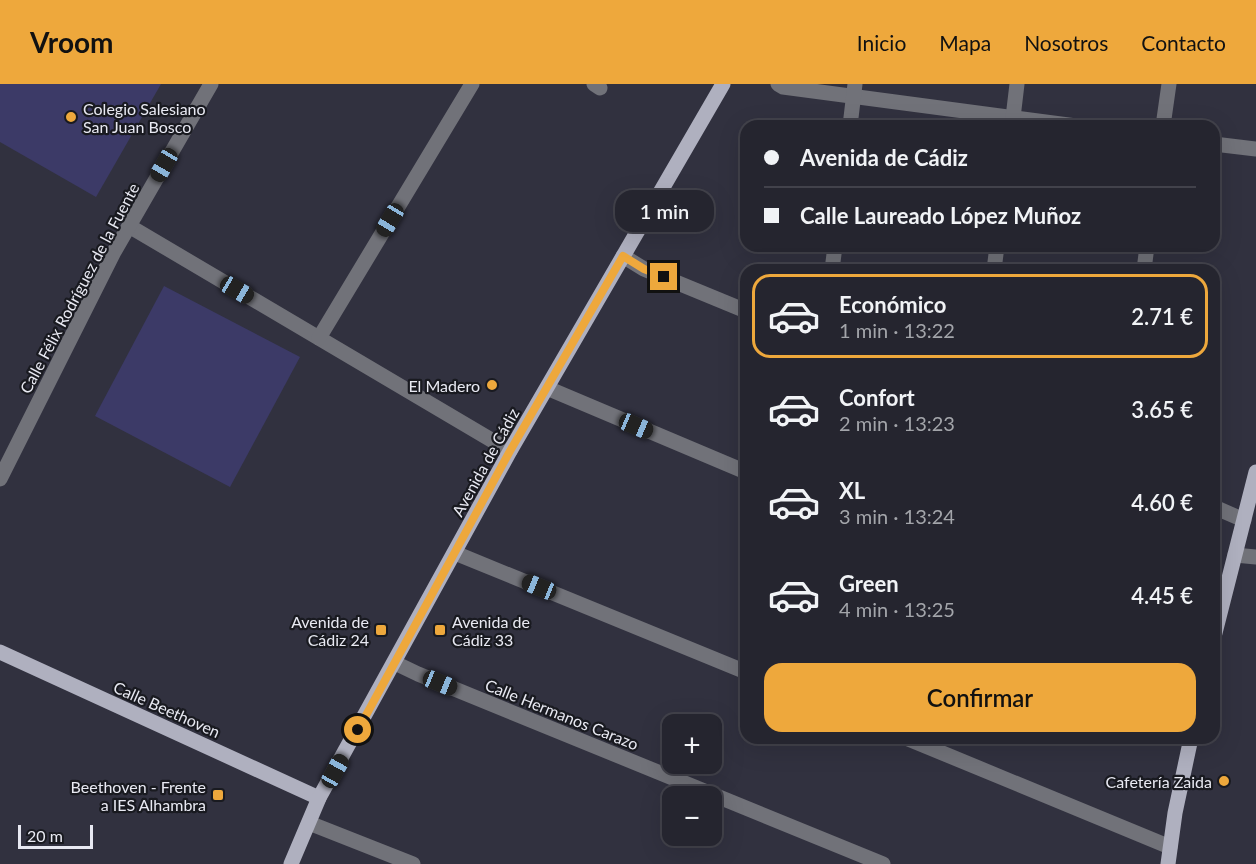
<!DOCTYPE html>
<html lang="es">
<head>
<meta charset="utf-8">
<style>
	:root { --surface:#25252f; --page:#2d2d37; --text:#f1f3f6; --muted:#a3a5aa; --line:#42424b; --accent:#eea83c }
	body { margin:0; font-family:Lato,sans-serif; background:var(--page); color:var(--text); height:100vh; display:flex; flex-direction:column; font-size:22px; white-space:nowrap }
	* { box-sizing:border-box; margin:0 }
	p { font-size:20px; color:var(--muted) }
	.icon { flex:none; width:33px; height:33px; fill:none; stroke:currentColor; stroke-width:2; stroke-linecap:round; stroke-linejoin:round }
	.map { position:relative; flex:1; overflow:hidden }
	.panel { position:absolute; left:740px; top:180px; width:480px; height:480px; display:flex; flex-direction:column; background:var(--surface); border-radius:18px; box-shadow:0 6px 24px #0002,0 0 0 2px var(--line) }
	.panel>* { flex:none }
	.top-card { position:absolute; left:740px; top:36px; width:480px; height:132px; border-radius:18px; box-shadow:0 6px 24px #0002,0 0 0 2px var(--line); display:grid; align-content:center; height:132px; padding:0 24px; background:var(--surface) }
	.tools { position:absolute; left:662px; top:630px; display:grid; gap:12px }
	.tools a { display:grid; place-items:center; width:60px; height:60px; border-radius:12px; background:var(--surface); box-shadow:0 6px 24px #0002,0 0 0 2px var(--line); font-size:30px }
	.scale { position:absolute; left:18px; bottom:15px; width:75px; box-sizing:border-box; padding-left:6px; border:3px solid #e8e9f2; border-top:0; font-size:16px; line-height:21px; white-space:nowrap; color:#e8e9f2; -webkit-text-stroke:4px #191a20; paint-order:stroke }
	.end { position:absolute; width:27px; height:27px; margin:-14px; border:8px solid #eea83c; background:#111; box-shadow:0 0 0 3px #111 }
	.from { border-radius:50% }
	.bubble { position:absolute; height:42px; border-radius:18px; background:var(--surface); box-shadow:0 6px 24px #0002,0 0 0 2px var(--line); font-size:20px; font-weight:600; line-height:42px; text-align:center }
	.car { position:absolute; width:18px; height:36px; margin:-18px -9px; border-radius:8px; box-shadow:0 0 4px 2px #0007; background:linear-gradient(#222 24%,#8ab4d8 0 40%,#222 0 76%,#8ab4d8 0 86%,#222 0) }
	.top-card b { display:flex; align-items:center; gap:21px; height:57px; font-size:22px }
	.top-card b+b { border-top:2px solid var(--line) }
	.top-card i { width:15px; height:15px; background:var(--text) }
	ul { padding:10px 0 0; list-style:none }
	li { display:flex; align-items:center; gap:18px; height:84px; margin:0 12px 9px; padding:0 12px; border:3px solid transparent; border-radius:18px }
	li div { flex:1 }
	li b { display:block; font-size:22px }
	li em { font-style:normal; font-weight:600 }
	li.current { border-color:var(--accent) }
	li>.icon { width:54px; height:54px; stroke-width:1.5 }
	.cta { display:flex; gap:12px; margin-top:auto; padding:12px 24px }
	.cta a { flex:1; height:69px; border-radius:18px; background:var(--accent); color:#111; font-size:24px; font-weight:600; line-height:69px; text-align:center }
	header { display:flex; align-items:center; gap:36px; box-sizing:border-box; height:84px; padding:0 30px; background:var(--accent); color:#111 }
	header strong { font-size:28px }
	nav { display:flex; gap:33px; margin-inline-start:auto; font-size:21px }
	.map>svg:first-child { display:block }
	.green { fill:#3c3a67 }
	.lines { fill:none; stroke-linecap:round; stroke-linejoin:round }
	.minor { stroke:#717279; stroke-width:15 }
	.major { stroke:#afb0bf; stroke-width:15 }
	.route { stroke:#eea83c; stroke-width:8 }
	.poi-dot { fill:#eea83c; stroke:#191a20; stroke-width:2 }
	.labels { text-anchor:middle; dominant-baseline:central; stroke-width:4.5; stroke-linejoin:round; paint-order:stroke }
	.poi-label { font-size:16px; fill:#e8e9f2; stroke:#191a20; text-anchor:end }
	.street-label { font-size:16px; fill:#e8e9f2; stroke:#191a20 }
</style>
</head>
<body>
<header>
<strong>Vroom</strong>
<nav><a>Inicio</a><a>Mapa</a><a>Nosotros</a><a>Contacto</a></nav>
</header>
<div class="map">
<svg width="1256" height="780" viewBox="0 0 1256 780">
	<rect width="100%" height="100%" fill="#31313f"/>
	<g class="green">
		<path d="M 0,0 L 161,0 L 96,113 L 0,58 Z"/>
		<path d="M 164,202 L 300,273 L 230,403 L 95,332 Z"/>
	</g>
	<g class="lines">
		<g class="minor">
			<path d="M 594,0 L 600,4"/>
			<path d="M 778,0 L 783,3 L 1076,42"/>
			<path d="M 850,42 L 855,0"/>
			<path d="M 1012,42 L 1017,0"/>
			<path d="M 1163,42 L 1169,0"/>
			<path d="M 1214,60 L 1256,65"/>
			<path d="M 129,142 L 510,367"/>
			<path d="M 623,172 L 644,185 L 746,227"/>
			<path d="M 832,186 L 835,162"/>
			<path d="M 994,186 L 997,162"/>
			<path d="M 1144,186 L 1147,162"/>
			<path d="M 319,254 L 472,0"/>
			<path d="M 547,304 L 746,388"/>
			<path d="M 0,395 L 114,168 L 211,0"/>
			<path d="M 1214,423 L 1244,436"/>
			<path d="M 455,469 L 746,588"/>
			<path d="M 1235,471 L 1256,473"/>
			<path d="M 395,579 L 418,590 L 883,780"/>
			<path d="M 906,654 L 1170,763"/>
			<path d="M 309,739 L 413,780"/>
		</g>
		<g class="major">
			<path d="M 1214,553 L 1256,388"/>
			<path d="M 0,568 L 319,714"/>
			<path d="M 291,780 L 319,714 L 510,367 L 723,0"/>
			<path d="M 1168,780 L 1175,729 L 1191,654"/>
		</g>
	</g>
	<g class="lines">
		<path class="route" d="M 358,646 L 510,367 L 623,172 L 644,185 L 664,193"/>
	</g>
	<g class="poi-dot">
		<circle cx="71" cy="33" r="6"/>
		<circle cx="492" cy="301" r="6"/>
		<rect x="375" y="540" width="12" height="12" rx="3"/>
		<rect x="434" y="540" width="12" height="12" rx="3"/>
		<circle cx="1224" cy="697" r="6"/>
		<rect x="212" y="705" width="12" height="12" rx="3"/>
	</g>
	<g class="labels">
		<g class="poi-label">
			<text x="83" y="24" text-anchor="start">Colegio Salesiano<tspan x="83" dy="18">San Juan Bosco</tspan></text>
			<text x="480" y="301">El Madero</text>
			<text x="369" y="537">Avenida de<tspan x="369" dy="18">Cádiz 24</tspan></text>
			<text x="452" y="537" text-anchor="start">Avenida de<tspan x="452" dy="18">Cádiz 33</tspan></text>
			<text x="1212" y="697">Cafetería Zaida</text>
			<text x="206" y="702">Beethoven - Frente<tspan x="206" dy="18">a IES Alhambra</tspan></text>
		</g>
		<g class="street-label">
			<text transform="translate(79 204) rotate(-62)">Calle Félix Rodríguez de la Fuente</text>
			<text transform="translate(485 378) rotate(-61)">Avenida de Cádiz</text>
			<text transform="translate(167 625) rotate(24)">Calle Beethoven</text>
			<text transform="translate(562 630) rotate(22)">Calle Hermanos Carazo</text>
		</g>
	</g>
</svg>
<div class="tools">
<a>+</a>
<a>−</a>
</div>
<div class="scale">20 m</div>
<i class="end from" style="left:358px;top:646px"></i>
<i class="end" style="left:664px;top:193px"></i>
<div class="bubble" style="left:615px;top:106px;width:99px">1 min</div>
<i class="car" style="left:164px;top:81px;rotate:210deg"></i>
<i class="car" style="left:390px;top:136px;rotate:211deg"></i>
<i class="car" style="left:237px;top:206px;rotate:120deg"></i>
<i class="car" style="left:636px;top:342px;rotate:113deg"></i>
<i class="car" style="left:539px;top:503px;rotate:292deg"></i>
<i class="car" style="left:440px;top:599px;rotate:112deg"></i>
<i class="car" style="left:335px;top:687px;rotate:29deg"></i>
<div class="top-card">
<b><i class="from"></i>Avenida de Cádiz</b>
<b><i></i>Calle Laureado López Muñoz</b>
</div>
<section class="panel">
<ul>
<li class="current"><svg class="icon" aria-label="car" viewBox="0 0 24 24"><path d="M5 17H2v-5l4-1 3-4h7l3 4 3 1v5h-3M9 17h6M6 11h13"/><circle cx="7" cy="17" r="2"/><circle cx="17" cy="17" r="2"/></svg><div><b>Económico</b><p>1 min · 13:22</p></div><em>2.71 €</em></li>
<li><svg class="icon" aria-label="car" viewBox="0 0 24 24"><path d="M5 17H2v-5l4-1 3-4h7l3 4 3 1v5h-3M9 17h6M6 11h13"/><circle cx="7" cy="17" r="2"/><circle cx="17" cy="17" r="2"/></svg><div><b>Confort</b><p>2 min · 13:23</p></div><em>3.65 €</em></li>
<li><svg class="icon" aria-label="car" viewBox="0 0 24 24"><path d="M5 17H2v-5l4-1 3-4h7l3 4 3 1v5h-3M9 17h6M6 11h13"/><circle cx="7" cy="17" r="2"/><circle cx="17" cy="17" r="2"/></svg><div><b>XL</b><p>3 min · 13:24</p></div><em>4.60 €</em></li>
<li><svg class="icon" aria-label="car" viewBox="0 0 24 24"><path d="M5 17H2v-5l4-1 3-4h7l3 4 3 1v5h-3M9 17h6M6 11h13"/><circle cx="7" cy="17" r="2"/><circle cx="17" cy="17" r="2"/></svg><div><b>Green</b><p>4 min · 13:25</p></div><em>4.45 €</em></li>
</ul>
<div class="cta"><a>Confirmar</a></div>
</section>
</div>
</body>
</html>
